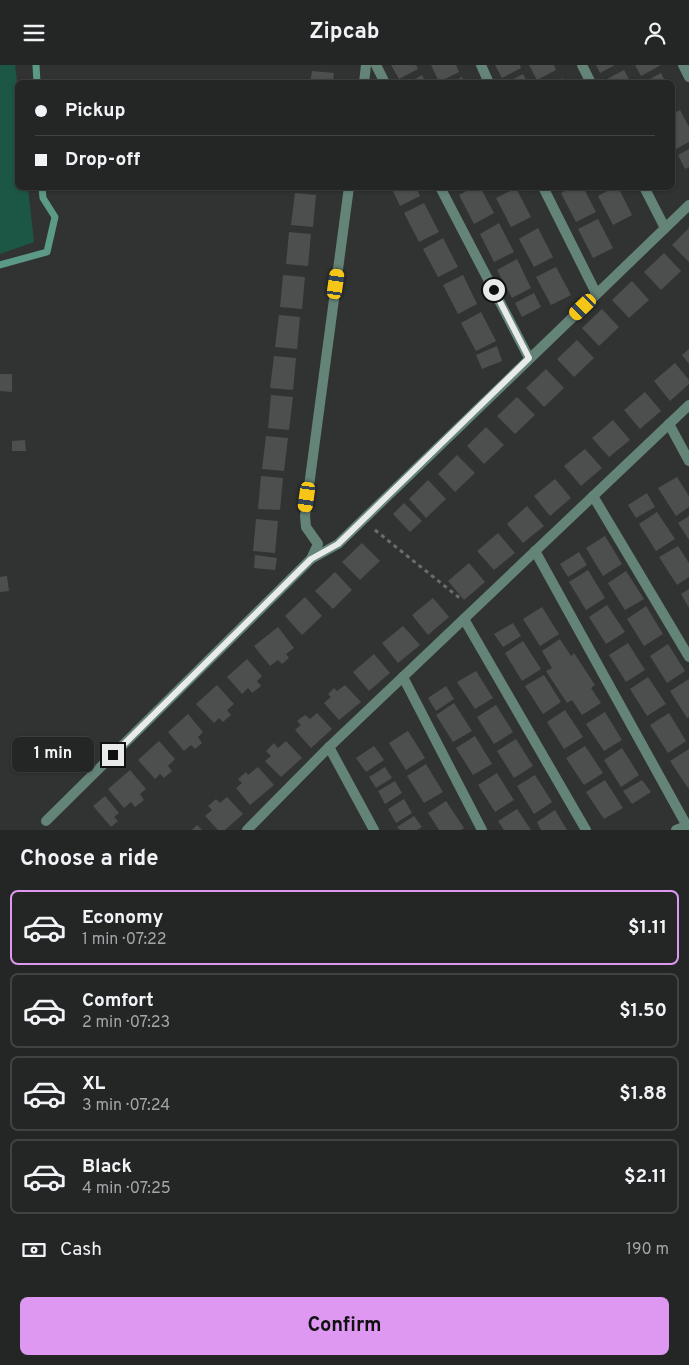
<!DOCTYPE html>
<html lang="en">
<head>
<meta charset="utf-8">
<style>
	:root { --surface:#242626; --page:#2c2e2e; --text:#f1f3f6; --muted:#a3a5a7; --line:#414343; --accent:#df98f2 }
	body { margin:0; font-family:Overpass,sans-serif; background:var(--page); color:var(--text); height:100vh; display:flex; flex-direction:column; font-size:19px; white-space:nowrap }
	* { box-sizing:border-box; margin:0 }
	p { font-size:16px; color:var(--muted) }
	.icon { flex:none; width:28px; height:28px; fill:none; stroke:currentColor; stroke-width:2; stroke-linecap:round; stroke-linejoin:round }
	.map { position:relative; height:765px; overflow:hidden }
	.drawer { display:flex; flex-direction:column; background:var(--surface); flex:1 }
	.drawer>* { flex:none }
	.hud { position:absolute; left:15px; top:15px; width:660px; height:110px; border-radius:8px; box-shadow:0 1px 4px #0004,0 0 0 1px var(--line); display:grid; align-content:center; height:110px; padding:0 20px; background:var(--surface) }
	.end { position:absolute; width:22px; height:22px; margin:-11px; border:6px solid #e9ebea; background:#111; box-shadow:0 0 0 2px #111 }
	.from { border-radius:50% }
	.bubble { position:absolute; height:35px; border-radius:8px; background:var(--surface); box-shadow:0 1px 4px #0004,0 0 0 1px var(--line); font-size:16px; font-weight:700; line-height:35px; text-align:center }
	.car { position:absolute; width:15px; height:30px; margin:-15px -8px; border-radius:6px; box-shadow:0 0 4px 1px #0007; background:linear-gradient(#f5c518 24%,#345 0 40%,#f5c518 0 76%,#345 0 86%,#f5c518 0) }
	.hud b { display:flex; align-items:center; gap:18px; height:48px; font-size:19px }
	.hud b+b { border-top:1px solid var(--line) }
	.hud i { width:12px; height:12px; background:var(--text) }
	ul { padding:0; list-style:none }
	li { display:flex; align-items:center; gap:15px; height:75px; margin:0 10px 8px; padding:0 10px; border:2px solid var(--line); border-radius:8px }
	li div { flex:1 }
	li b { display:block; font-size:19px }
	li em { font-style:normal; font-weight:700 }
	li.on { border-color:var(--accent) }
	li>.icon { width:45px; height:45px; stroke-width:1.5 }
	h2 { padding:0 20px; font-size:22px; line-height:60px }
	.pay { display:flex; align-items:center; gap:12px; height:55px; padding:0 20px; font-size:19px }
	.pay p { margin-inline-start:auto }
	.action { display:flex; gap:10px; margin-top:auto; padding:10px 20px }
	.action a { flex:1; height:58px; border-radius:8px; background:var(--accent); color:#111; font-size:20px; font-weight:700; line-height:58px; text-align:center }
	header { display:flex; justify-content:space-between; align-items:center; height:65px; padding:0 20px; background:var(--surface); font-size:22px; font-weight:700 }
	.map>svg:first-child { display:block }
	.green { fill:#1c5745 }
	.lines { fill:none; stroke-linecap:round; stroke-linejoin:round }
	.stream { stroke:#5c9a88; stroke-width:7 }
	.building { fill:#4c4f4e }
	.path { stroke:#6a6d6c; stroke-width:3; stroke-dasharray:4 4; stroke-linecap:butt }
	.street { stroke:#648478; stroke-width:10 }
	.route { stroke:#e9ebea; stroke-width:6 }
</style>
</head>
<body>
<header><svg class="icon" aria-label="menu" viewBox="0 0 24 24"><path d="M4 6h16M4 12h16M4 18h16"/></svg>Zipcab<svg class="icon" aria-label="person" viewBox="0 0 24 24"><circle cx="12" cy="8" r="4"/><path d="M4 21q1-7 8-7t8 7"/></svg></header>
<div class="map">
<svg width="689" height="765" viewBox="0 0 689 765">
	<rect width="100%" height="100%" fill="#303332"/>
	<path class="green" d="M 0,0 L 15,0 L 18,25 L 18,122 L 28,123 L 34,177 L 0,189 Z"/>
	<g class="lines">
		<g class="stream">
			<path d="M 36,0 L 37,18"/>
			<path d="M 0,200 L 47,187 L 55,152 L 43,133 L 42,122"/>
		</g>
	</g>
	<g class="building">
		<path d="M 391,0 L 416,0 L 418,4 L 399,14 Z"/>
		<path d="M 431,0 L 456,0 L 459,7 L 439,17 Z"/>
		<path d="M 495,0 L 520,0 L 521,3 L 502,13 Z"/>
		<path d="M 529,0 L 554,0 L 556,5 L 537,15 Z"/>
		<path d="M 596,0 L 615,0 L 600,8 Z"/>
		<path d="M 635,0 L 661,0 L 641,11 Z"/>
		<path d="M 624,5 L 631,18 L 606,18 L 605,15 Z"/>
		<path d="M 312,6 L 334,8 L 333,18 L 310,18 Z"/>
		<path d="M 661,8 L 666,18 L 642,18 Z"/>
		<path d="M 523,9 L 528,18 L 506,18 Z"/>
		<path d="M 422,10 L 426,18 L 408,18 Z"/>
		<path d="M 462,12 L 465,18 L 451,18 Z"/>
		<path d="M 563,13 L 565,18 L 553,18 Z"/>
		<path d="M 680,45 L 689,62 L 689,77 L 676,84 L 672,77 L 672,49 Z"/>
		<path d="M 689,84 L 689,102 L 685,104 L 678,90 Z"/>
		<path d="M 391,122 L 416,122 L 420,131 L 400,141 Z"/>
		<path d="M 474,122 L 480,122 L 494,148 L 474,159 L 459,130 Z"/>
		<path d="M 573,122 L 583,122 L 596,147 L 576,157 L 561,128 Z"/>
		<path d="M 615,122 L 618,122 L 632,150 L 613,160 L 598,131 Z"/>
		<path d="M 516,123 L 531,152 L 511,162 L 496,133 Z"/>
		<path d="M 295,128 L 316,130 L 313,162 L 291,160 Z"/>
		<path d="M 424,138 L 439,167 L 419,177 L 404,148 Z"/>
		<path d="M 598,154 L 613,183 L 593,193 L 578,164 Z"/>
		<path d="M 499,158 L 514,187 L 494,197 L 480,169 Z"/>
		<path d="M 538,163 L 553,192 L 534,202 L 519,174 Z"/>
		<path d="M 689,163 L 689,197 L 672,180 Z"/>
		<path d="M 289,167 L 311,169 L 308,201 L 286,199 Z"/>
		<path d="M 443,173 L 458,202 L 438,212 L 423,184 Z"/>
		<path d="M 664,188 L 681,206 L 661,225 L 644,207 Z"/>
		<path d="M 517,194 L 531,223 L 512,233 L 497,205 Z"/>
		<path d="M 556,202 L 571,230 L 551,240 L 536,212 Z"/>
		<path d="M 283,210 L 305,212 L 302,244 L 280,242 Z"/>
		<path d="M 463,210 L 477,239 L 458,249 L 443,220 Z"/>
		<path d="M 632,216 L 649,235 L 629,253 L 612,235 Z"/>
		<path d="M 534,228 L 541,242 L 522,252 L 515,238 Z"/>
		<path d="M 602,244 L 619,262 L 599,281 L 582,263 Z"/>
		<path d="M 481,247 L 496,276 L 476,286 L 461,258 Z"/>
		<path d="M 279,250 L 300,252 L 297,284 L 275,282 Z"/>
		<path d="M 577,275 L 594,293 L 574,312 L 557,294 Z"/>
		<path d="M 497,281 L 502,296 L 482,304 L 476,290 Z"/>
		<path d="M 689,284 L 689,299 L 682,290 Z"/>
		<path d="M 274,291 L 296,293 L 293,325 L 270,323 Z"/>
		<path d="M 675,298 L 689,315 L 689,319 L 670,336 L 654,316 Z"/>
		<path d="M 546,304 L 564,323 L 544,342 L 526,323 Z"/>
		<path d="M 0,309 L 12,309 L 12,327 L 0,326 Z"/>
		<path d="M 645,327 L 661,346 L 640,364 L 624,345 Z"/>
		<path d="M 271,330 L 293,332 L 289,365 L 268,363 Z"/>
		<path d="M 517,332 L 535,350 L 515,369 L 497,351 Z"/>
		<path d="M 613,355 L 630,375 L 609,392 L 592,373 Z"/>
		<path d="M 486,362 L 504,380 L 484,399 L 467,381 Z"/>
		<path d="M 266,371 L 288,373 L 284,406 L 262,404 Z"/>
		<path d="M 25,375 L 26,386 L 12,386 L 12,376 Z"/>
		<path d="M 585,384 L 602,403 L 581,421 L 564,401 Z"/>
		<path d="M 457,390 L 475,408 L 455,427 L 438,409 Z"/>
		<path d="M 261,411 L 283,413 L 280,445 L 258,444 Z"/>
		<path d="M 677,412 L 689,431 L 689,442 L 676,451 L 658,423 Z"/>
		<path d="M 555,414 L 571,433 L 550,451 L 534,431 Z"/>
		<path d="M 428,415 L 446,434 L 426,453 L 409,434 Z"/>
		<path d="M 647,428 L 655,442 L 636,453 L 628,440 Z"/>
		<path d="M 404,438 L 422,456 L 410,467 L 393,449 Z"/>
		<path d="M 527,441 L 544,461 L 523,478 L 507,459 Z"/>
		<path d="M 657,447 L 675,474 L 656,486 L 639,459 Z"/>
		<path d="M 689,451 L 689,475 L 678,458 Z"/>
		<path d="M 256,454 L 278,456 L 275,488 L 253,486 Z"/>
		<path d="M 498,468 L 515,488 L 494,505 L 477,486 Z"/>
		<path d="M 605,471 L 622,499 L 603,511 L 586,483 Z"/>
		<path d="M 362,478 L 380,496 L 360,515 L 342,497 Z"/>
		<path d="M 678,481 L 689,498 L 689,512 L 677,520 L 659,492 Z"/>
		<path d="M 579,487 L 587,500 L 568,512 L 560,499 Z"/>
		<path d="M 255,490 L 277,493 L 275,505 L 254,503 Z"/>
		<path d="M 469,498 L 485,517 L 464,535 L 448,516 Z"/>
		<path d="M 588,505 L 605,533 L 586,545 L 569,517 Z"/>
		<path d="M 626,506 L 644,534 L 625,545 L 608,518 Z"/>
		<path d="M 335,507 L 352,525 L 333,544 L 315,526 Z"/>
		<path d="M 7,511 L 9,526 L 0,527 L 0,512 Z"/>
		<path d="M 689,524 L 689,543 L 681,529 Z"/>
		<path d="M 305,532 L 322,551 L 302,570 L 285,551 Z"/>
		<path d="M 433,533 L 449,552 L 428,570 L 412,550 Z"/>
		<path d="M 607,540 L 625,567 L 606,579 L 589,552 Z"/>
		<path d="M 646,541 L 663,569 L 644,581 L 627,554 Z"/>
		<path d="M 542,542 L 559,569 L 540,581 L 523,554 Z"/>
		<path d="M 513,558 L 521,571 L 503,582 L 494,569 Z"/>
		<path d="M 403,561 L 420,580 L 398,598 L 382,578 Z"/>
		<path d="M 278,562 L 294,583 L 286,589 L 289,593 L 282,599 L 278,595 L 270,601 L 254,581 Z"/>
		<path d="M 560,574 L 571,591 L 574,588 L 595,620 L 591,623 L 601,638 L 582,650 L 572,635 L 567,638 L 546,606 L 552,603 L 542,586 Z"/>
		<path d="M 523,576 L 541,604 L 522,616 L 505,588 Z"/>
		<path d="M 628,578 L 645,605 L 626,617 L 609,590 Z"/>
		<path d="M 668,579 L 685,606 L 667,618 L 650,591 Z"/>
		<path d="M 374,589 L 390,608 L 369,626 L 353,607 Z"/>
		<path d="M 247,594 L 262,611 L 257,616 L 261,621 L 252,628 L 248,623 L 242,629 L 227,612 Z"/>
		<path d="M 476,606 L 493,633 L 475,644 L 457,617 Z"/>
		<path d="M 544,610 L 561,637 L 543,649 L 525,621 Z"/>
		<path d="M 648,612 L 666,639 L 647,651 L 630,624 Z"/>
		<path d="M 689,614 L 689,652 L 687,653 L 670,626 Z"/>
		<path d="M 217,620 L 234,639 L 227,645 L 231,650 L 223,657 L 219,653 L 214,658 L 196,639 Z"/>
		<path d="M 345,620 L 361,637 L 339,655 L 324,638 L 331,632 L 328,629 L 334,623 L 337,626 Z"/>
		<path d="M 446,621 L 454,634 L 436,646 L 428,633 Z"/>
		<path d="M 454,638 L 472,666 L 453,677 L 436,650 Z"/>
		<path d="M 496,640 L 513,667 L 494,679 L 477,652 Z"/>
		<path d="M 565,645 L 583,672 L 564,684 L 547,657 Z"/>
		<path d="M 605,647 L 622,675 L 604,686 L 586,659 Z"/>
		<path d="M 317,648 L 332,664 L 311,683 L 295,665 L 301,660 L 297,656 L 305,650 L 310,654 Z"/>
		<path d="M 669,648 L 686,676 L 668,688 L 650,660 Z"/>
		<path d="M 188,649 L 203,667 L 198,672 L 202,678 L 195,684 L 191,680 L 184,686 L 168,667 Z"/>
		<path d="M 408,666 L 425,693 L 406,705 L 389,678 Z"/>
		<path d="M 475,671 L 492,699 L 473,710 L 456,683 Z"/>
		<path d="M 516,674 L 533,701 L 514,713 L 497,686 Z"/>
		<path d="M 159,676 L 175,694 L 168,701 L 172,706 L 164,713 L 160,709 L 155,714 L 138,695 Z"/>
		<path d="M 286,676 L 302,693 L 281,712 L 265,696 L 271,691 L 266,686 L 274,678 L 278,683 Z"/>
		<path d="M 374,681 L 384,695 L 366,707 L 356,693 Z"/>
		<path d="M 585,681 L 603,708 L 584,720 L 566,693 Z"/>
		<path d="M 622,683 L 639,710 L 621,722 L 604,695 Z"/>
		<path d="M 689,684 L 689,722 L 688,723 L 670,696 Z"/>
		<path d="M 426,699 L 443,727 L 424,738 L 407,711 Z"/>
		<path d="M 258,702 L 274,720 L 250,740 L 236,723 L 242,718 L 238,714 L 246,707 L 248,710 Z"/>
		<path d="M 385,702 L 392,713 L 376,723 L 369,712 Z"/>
		<path d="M 130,705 L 146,724 L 140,729 L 144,735 L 135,742 L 131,737 L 124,743 L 108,724 Z"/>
		<path d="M 497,708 L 514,735 L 495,747 L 478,720 Z"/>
		<path d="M 535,710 L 552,737 L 534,749 L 517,721 Z"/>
		<path d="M 605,715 L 623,743 L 604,754 L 586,727 Z"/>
		<path d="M 642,715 L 651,727 L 632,739 L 623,726 Z"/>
		<path d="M 395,716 L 402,728 L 385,739 L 378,726 Z"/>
		<path d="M 105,731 L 119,748 L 114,752 L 118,756 L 111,762 L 93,741 Z"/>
		<path d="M 227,732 L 243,749 L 225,765 L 218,765 L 205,751 L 212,745 L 208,741 L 216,734 L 220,738 Z"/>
		<path d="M 404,734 L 412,748 L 396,758 L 388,744 Z"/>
		<path d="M 446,736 L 464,763 L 461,765 L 439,765 L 428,748 Z"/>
		<path d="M 517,744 L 531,765 L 504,765 L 498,756 Z"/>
		<path d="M 555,745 L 567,765 L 541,765 L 537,757 Z"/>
		<path d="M 414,751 L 422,762 L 417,765 L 400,765 L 397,762 Z"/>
		<path d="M 197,760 L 202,765 L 192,765 Z"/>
	</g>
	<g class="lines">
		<path class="path" d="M 375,465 L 462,535"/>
		<g class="street">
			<path d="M 376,0 L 385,18"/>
			<path d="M 481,0 L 489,18"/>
			<path d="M 582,0 L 591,18"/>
			<path d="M 683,0 L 689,12"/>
			<path d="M 364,18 L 366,0"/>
			<path d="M 349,122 L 305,451 L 306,462 L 318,479 L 311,494 L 338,479 L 689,140"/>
			<path d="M 440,122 L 529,293"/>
			<path d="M 543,122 L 596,228"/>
			<path d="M 644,122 L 665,163"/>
			<path d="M 669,359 L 689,396"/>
			<path d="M 593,431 L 689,592"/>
			<path d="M 535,486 L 687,761"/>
			<path d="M 464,554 L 586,765"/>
			<path d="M 403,612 L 482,765"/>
			<path d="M 329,682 L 374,765"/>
			<path d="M 46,756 L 311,494"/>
			<path d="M 247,765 L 329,682 L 689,340"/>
			<path d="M 676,765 L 689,760"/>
		</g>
	</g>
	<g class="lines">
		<path class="route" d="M 113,690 L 311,494 L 338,479 L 529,293 L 494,225"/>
	</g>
</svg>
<i class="end from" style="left:494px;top:225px"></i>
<i class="end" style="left:113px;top:690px"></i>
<div class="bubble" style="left:12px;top:672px;width:82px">1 min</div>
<i class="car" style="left:336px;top:219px;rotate:8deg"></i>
<i class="car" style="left:583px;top:242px;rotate:226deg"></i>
<i class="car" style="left:307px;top:432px;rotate:188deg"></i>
<div class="hud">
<b><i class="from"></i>Pickup</b>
<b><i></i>Drop-off</b>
</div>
</div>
<section class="drawer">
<h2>Choose a ride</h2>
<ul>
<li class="on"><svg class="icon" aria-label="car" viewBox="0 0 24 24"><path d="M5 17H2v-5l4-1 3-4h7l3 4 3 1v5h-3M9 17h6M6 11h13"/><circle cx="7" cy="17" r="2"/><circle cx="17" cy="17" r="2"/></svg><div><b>Economy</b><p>1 min · 07:22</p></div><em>$1.11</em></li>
<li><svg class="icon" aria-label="car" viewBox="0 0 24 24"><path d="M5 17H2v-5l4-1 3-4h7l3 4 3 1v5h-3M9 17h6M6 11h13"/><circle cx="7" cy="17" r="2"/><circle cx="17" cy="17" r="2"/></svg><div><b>Comfort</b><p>2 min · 07:23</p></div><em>$1.50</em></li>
<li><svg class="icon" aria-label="car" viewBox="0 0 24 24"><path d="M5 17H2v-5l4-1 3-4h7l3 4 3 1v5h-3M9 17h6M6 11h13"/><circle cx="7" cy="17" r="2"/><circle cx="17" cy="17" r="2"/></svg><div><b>XL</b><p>3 min · 07:24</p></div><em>$1.88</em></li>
<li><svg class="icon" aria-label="car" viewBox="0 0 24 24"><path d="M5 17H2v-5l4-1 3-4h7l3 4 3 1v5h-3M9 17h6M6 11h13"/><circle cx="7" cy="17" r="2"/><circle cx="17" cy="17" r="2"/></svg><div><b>Black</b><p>4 min · 07:25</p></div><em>$2.11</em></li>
</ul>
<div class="pay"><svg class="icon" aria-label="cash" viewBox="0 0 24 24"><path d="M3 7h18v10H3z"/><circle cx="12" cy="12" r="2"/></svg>Cash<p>190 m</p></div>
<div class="action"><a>Confirm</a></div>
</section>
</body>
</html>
